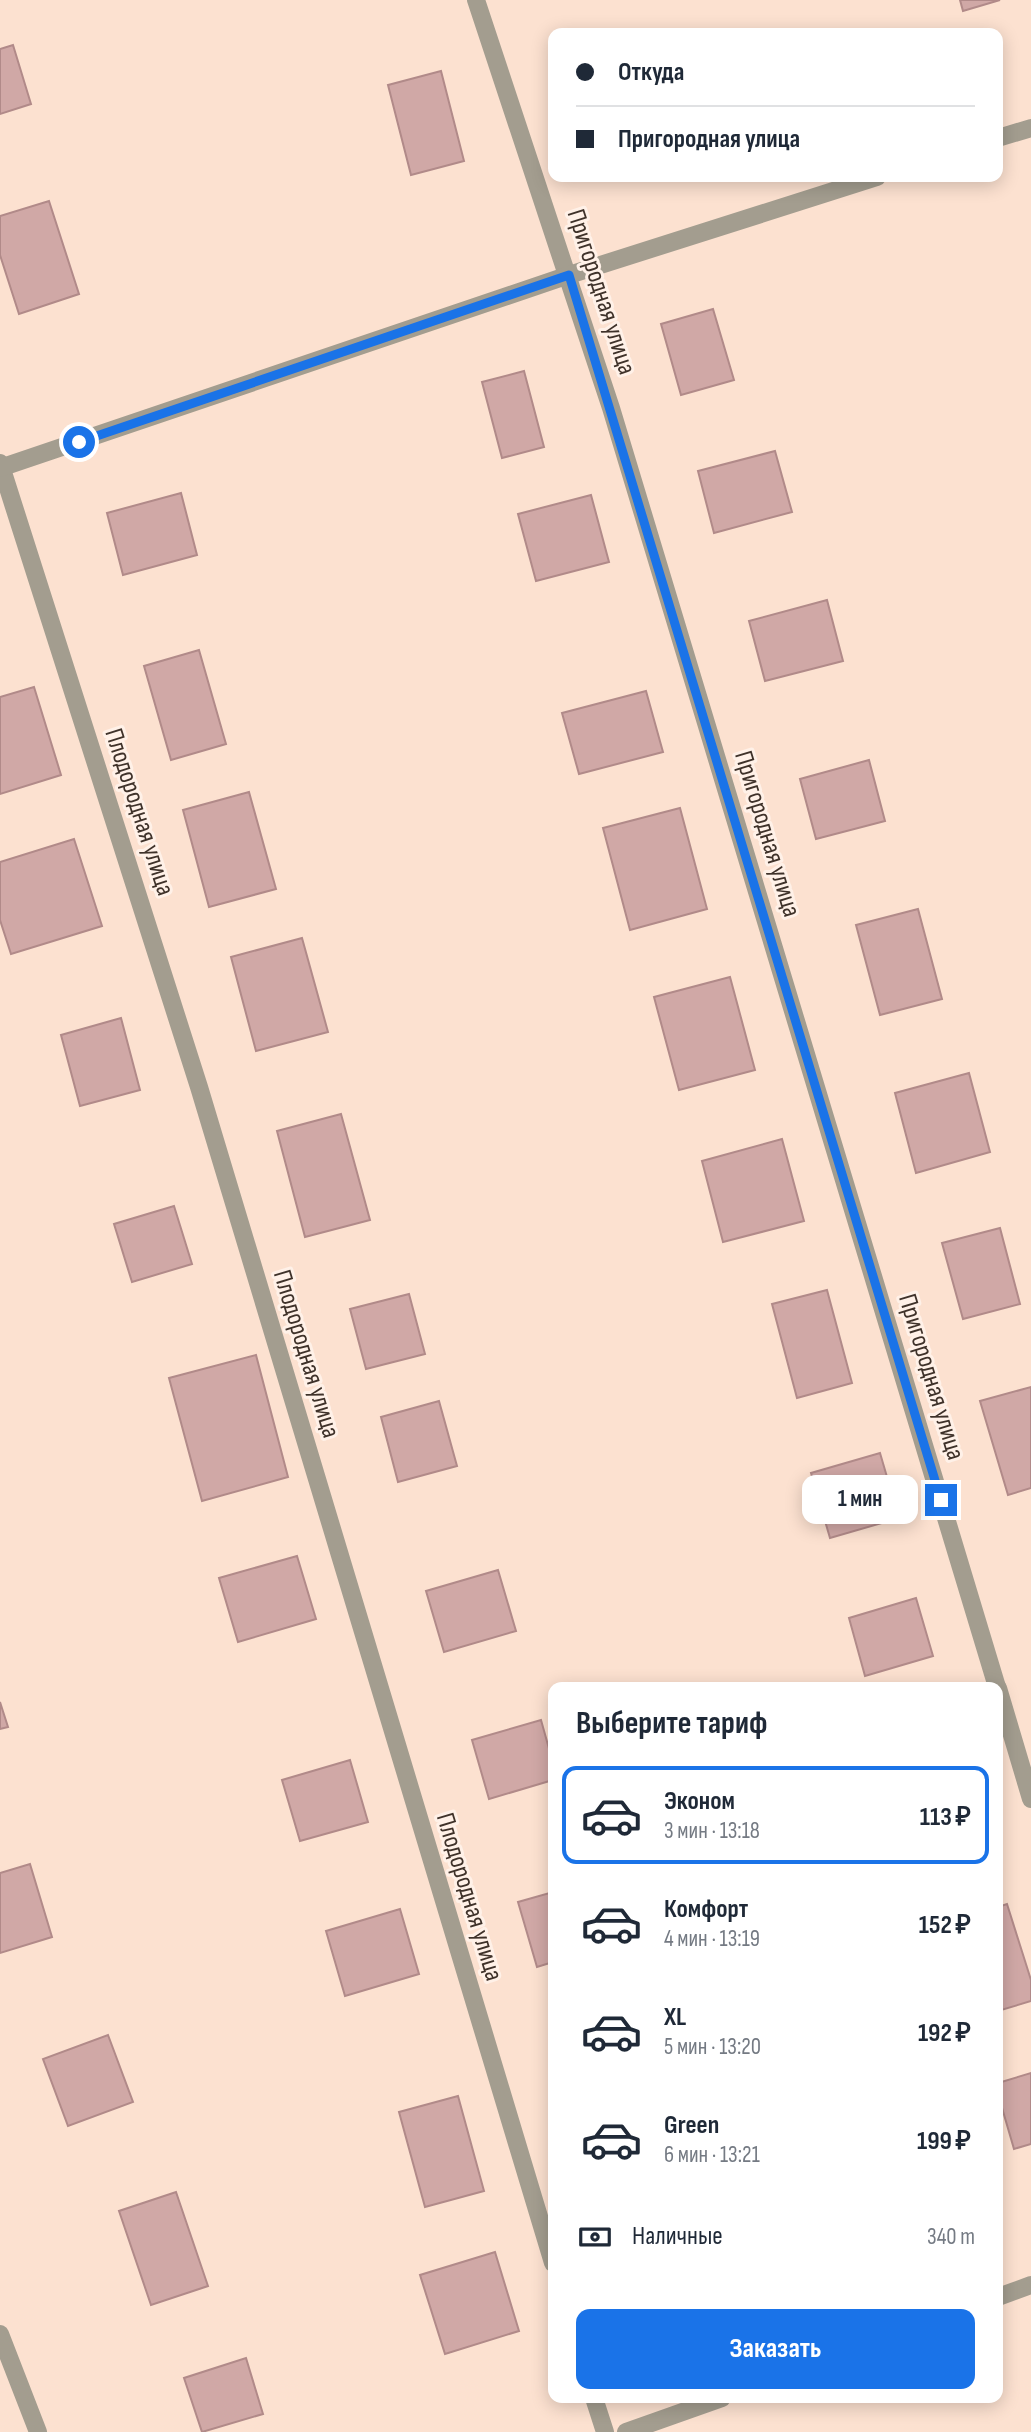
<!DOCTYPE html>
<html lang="ru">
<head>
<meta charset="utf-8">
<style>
	:root { --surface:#fff; --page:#f6f6f7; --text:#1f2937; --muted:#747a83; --line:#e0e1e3; --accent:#1a73e8 }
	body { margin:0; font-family:"Sofia Sans Condensed",sans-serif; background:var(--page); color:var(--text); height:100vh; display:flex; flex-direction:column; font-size:26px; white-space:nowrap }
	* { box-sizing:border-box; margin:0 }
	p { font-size:23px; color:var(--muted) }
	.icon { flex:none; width:38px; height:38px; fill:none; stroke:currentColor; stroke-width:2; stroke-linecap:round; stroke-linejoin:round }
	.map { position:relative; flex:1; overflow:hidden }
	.drawer { position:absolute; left:548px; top:1682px; width:455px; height:721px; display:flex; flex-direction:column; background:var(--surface); border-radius:14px; box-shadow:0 4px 18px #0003 }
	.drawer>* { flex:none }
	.top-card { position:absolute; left:548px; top:28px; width:455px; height:154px; border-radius:14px; box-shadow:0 4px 18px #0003; display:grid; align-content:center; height:154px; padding:0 28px; background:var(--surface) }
	.end { position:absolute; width:32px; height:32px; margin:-16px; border:9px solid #1a73e8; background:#fff; box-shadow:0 0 0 4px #fff }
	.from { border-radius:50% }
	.bubble { position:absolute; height:49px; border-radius:14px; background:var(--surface); box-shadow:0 4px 18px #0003; font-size:23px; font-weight:700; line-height:49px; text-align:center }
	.top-card b { display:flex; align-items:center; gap:24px; height:66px; font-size:26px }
	.top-card b+b { border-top:2px solid var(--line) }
	.top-card i { width:18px; height:18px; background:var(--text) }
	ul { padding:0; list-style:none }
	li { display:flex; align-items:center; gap:21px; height:98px; margin:0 14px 10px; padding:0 14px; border:4px solid transparent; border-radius:14px }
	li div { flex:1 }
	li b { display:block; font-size:26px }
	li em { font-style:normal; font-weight:700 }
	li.current { border-color:var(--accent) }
	li>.icon { width:63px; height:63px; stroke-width:1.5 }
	h2 { padding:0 28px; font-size:32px; line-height:84px }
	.pay { display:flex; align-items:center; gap:18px; height:77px; padding:0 28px; font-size:26px }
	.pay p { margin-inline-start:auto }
	.action { display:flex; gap:14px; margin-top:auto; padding:14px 28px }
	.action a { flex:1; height:80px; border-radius:14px; background:var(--accent); color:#fff; font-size:28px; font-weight:700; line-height:80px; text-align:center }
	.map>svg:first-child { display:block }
	.building { fill:#d0a8a6; stroke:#b18a89; stroke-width:2 }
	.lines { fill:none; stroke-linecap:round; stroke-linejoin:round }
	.street { stroke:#a39d8f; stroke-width:18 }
	.route { stroke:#1a73e8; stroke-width:9 }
	.labels { text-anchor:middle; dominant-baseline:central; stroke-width:6; stroke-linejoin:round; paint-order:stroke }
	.street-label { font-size:26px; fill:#3f322a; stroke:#fff1e8 }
</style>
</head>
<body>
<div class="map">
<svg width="1031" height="2432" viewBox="0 0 1031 2432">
	<rect width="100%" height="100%" fill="#fce1d0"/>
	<g class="building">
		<path d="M 960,0 L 1000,0 L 963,11 Z"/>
		<path d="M 13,45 L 31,104 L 0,114 L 0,49 Z"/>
		<path d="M 441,71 L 464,161 L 411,175 L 388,85 Z"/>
		<path d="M 49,201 L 79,294 L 19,314 L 0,255 L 0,216 Z"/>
		<path d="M 713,309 L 734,380 L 681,395 L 661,324 Z"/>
		<path d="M 524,371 L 544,447 L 502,458 L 482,382 Z"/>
		<path d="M 775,451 L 792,512 L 714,533 L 698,471 Z"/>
		<path d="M 181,493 L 197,555 L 123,575 L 107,513 Z"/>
		<path d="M 591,495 L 609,562 L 536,581 L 518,514 Z"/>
		<path d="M 827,600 L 843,661 L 765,681 L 749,621 Z"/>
		<path d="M 199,650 L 226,744 L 171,760 L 144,666 Z"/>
		<path d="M 34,687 L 61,775 L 0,794 L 0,697 Z"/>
		<path d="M 646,691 L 663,752 L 579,774 L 562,713 Z"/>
		<path d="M 869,760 L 885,821 L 816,839 L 800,779 Z"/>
		<path d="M 249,792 L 276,889 L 209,907 L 183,810 Z"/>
		<path d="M 680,808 L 707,909 L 630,930 L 603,828 Z"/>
		<path d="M 74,839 L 102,926 L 11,954 L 0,920 L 0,862 Z"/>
		<path d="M 918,909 L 942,999 L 880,1015 L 856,925 Z"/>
		<path d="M 302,938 L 328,1032 L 256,1051 L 231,957 Z"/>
		<path d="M 730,977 L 755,1070 L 679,1090 L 654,997 Z"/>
		<path d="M 121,1018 L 140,1090 L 80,1106 L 61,1035 Z"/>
		<path d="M 969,1073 L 990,1152 L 916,1173 L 895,1093 Z"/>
		<path d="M 341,1114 L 370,1220 L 305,1237 L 277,1131 Z"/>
		<path d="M 782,1139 L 804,1221 L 723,1242 L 702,1161 Z"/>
		<path d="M 174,1206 L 192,1264 L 132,1282 L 114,1224 Z"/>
		<path d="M 1000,1228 L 1020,1304 L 963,1319 L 942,1243 Z"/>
		<path d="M 827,1290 L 852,1383 L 797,1398 L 772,1304 Z"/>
		<path d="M 409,1294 L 425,1354 L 366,1369 L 350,1309 Z"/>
		<path d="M 256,1355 L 288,1477 L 202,1501 L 169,1378 Z"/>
		<path d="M 1031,1387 L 1031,1488 L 1008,1495 L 980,1401 Z"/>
		<path d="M 439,1401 L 457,1466 L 398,1482 L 381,1417 Z"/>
		<path d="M 880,1453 L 899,1518 L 830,1538 L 811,1473 Z"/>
		<path d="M 297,1556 L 316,1619 L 238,1642 L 219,1578 Z"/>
		<path d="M 498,1570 L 516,1631 L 444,1652 L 426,1591 Z"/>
		<path d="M 916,1598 L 933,1656 L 865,1676 L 849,1618 Z"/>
		<path d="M 0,1702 L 8,1727 L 0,1729 Z"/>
		<path d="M 541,1720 L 553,1763 L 553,1780 L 489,1799 L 472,1740 Z"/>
		<path d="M 350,1760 L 368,1822 L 300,1841 L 282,1780 Z"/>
		<path d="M 30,1864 L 52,1937 L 0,1953 L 0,1873 Z"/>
		<path d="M 553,1892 L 553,1962 L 537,1967 L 518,1902 Z"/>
		<path d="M 1007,1904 L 1031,1980 L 1031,2001 L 998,2011 L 998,1907 Z"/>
		<path d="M 400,1909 L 419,1974 L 345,1996 L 326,1931 Z"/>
		<path d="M 108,2035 L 133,2102 L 68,2126 L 43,2059 Z"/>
		<path d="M 1031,2073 L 1031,2144 L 1014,2149 L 998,2094 L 998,2083 Z"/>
		<path d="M 458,2096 L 484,2191 L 425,2207 L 399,2112 Z"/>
		<path d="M 176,2192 L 208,2286 L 151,2305 L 119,2211 Z"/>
		<path d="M 495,2252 L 519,2331 L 445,2354 L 420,2275 Z"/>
		<path d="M 246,2358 L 263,2414 L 202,2432 L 184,2378 Z"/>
	</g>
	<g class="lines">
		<g class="street">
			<path d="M 476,0 L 611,408 L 997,1687"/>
			<path d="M 998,138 L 1031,128"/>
			<path d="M 0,463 L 199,1087 L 553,2263"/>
			<path d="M 0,468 L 569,275 L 877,177"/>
			<path d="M 998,1688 L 1031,1799"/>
			<path d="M 998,2297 L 1031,2285"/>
			<path d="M 0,2334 L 38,2432"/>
			<path d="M 594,2398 L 605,2432"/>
			<path d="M 626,2432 L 722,2398"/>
		</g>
	</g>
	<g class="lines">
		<path class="route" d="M 79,442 L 569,275 L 941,1500"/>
	</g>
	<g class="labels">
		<g class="street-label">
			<text transform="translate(601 292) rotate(72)">Пригородная улица</text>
			<text transform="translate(139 812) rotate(72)">Плодородная улица</text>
			<text transform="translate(767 834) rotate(73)">Пригородная улица</text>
			<text transform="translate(306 1354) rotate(73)">Плодородная улица</text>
			<text transform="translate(931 1377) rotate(73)">Пригородная улица</text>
			<text transform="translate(469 1897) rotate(73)">Плодородная улица</text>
		</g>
	</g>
</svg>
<i class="end from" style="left:79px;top:442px"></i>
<i class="end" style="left:941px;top:1500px"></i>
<div class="bubble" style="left:802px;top:1475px;width:116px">1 мин</div>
<div class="top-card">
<b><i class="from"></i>Откуда</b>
<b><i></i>Пригородная улица</b>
</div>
<section class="drawer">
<h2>Выберите тариф</h2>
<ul>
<li class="current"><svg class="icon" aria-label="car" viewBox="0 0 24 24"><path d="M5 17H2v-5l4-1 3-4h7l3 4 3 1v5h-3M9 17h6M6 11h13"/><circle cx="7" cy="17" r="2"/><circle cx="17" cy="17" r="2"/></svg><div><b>Эконом</b><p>3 мин · 13:18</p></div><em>113 ₽</em></li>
<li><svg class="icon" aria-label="car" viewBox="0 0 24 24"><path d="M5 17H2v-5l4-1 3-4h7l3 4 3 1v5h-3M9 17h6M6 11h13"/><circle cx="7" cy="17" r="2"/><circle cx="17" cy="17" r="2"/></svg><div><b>Комфорт</b><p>4 мин · 13:19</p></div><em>152 ₽</em></li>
<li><svg class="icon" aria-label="car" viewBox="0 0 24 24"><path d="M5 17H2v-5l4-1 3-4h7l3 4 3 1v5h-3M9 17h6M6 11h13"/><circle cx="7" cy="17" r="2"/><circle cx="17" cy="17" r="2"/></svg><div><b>XL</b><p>5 мин · 13:20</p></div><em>192 ₽</em></li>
<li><svg class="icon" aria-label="car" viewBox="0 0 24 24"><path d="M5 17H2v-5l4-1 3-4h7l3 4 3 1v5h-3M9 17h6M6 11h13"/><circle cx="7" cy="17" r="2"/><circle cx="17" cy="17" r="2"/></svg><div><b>Green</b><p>6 мин · 13:21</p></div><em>199 ₽</em></li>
</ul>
<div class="pay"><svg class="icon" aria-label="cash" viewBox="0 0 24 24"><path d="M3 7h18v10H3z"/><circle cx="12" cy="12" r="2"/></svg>Наличные<p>340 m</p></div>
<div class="action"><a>Заказать</a></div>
</section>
</div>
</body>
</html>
